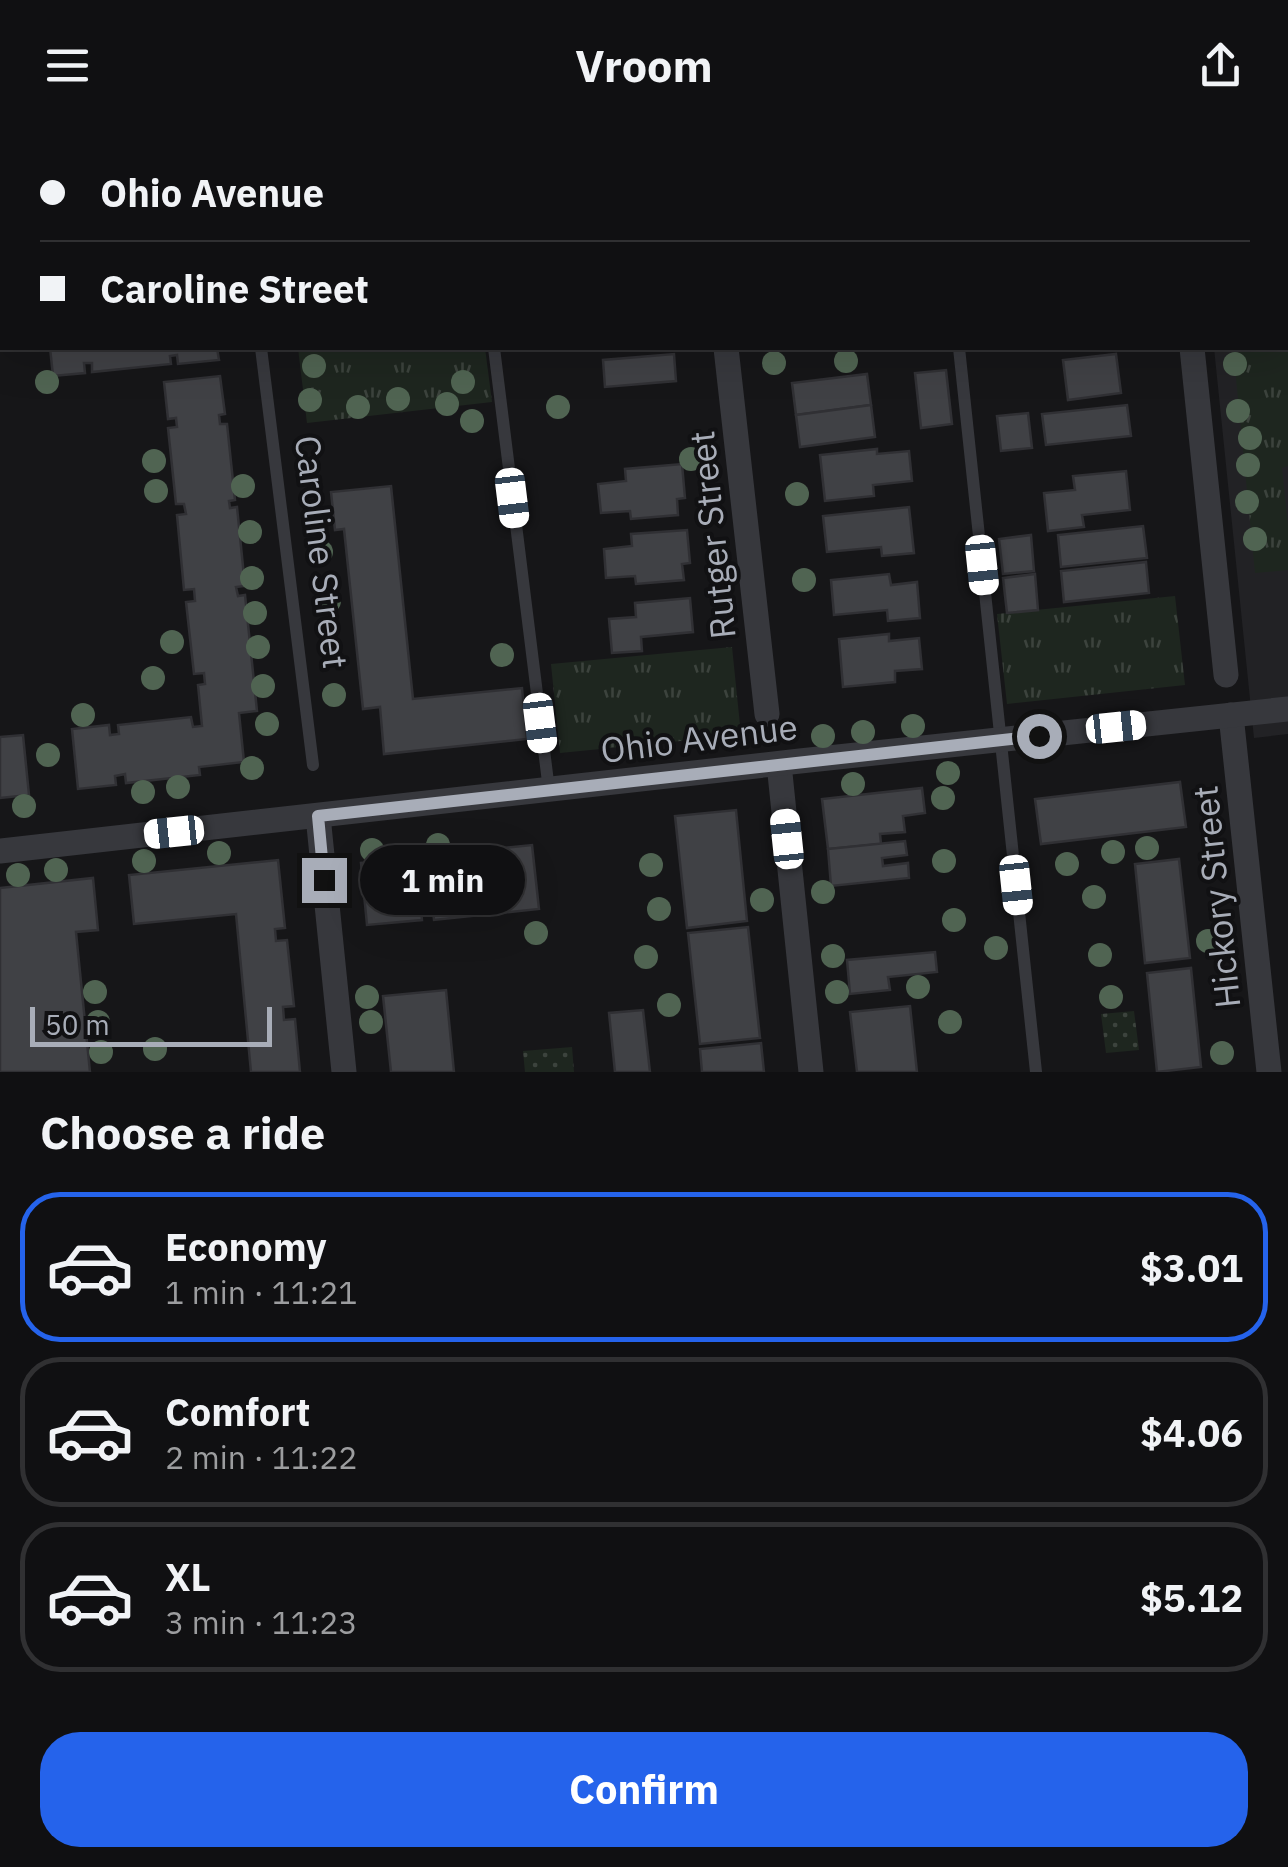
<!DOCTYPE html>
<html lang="en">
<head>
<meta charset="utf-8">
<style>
	:root { --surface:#101012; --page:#19191b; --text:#f1f3f6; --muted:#9c9d9f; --line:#303032; --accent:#2563eb }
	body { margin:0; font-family:"IBM Plex Sans",sans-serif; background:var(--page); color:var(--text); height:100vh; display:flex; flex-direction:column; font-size:38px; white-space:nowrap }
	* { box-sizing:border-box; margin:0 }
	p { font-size:32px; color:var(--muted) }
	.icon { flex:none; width:55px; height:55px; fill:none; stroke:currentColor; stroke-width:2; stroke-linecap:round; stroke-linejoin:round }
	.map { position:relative; height:942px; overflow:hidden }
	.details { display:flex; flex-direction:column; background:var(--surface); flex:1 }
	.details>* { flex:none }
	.top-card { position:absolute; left:0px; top:0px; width:1290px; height:220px; box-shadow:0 10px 40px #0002,0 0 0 2px var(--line); display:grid; align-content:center; height:220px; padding:0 40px; background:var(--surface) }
	.scale { position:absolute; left:30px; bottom:25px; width:242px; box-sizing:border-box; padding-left:10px; border:5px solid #a8adb8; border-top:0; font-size:28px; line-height:35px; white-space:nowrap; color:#a8adb8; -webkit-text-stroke:8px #111113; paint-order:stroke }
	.end { position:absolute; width:45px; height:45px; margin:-22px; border:12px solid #a8adb8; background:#111; box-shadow:0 0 0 5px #111 }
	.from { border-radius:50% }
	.bubble { position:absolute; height:70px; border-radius:35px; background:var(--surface); box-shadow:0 10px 40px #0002,0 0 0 2px var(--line); font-size:32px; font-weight:700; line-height:70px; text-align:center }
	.car { position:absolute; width:30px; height:60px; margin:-30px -15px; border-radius:12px; box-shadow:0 0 8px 2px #0007; background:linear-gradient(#fff 24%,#345 0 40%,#fff 0 76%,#345 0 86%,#fff 0) }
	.top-card b { display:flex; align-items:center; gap:35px; height:95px; font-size:38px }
	.top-card b+b { border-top:2px solid var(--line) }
	.top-card i { width:25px; height:25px; background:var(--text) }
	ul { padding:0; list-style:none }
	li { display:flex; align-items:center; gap:30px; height:150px; margin:0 20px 15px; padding:0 20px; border:5px solid var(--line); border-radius:40px }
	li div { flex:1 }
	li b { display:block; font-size:38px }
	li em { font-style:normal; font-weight:700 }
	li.selected { border-color:var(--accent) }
	li>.icon { width:90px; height:90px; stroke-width:1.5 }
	h2 { padding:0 40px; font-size:45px; line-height:120px }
	.action { display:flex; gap:20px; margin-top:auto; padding:20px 40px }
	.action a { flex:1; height:115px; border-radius:40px; background:var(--accent); color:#fff; font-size:40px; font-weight:700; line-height:115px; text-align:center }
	header { display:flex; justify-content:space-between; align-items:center; height:130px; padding:0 40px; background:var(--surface); font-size:45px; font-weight:700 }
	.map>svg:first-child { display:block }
	.built { fill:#222225 }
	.grass { fill:url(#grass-tufts) }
	.park { fill:url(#park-dots) }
	.building { fill:#404145; stroke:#303034; stroke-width:2.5 }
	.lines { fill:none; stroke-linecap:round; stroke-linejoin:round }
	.lane { stroke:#37383d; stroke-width:12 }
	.street { stroke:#37383d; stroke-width:25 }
	.tree { fill:#506452 }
	.route { stroke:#a8adb8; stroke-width:12 }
	.labels { text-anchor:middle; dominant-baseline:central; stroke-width:8; stroke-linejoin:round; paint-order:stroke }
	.street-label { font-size:35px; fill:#a8adb8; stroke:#111113 }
</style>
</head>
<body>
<header><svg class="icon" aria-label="menu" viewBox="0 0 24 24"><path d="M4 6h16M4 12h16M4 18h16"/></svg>Vroom<svg class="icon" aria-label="share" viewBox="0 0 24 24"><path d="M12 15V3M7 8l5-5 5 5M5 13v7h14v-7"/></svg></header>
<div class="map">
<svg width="1288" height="942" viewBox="0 0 1288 942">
	<defs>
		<pattern id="grass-tufts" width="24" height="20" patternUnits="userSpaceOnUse" patternTransform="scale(2.5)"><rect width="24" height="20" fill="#1e261f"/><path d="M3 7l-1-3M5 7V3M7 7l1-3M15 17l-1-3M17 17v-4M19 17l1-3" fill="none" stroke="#3c433d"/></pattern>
		<pattern id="park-dots" width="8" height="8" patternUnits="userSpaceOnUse" patternTransform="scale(2.5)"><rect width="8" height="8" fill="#1e261f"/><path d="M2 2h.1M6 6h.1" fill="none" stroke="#3c433d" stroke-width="1.8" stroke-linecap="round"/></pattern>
	</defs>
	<rect width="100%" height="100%" fill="#161618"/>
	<path class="built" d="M 1191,0 L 1288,0 L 1288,604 L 1254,608 L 1214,218 L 1288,218 L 1288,2 L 1192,2 Z"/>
	<g class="grass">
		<path d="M 1288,194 L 1288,336 L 1282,338 L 1288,396 L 1288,440 L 1255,443 L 1233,218 L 1288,218 Z"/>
		<path d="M 298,218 L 485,218 L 492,272 L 307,293 Z"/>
		<path d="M 1175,466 L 1185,555 L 1007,574 L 997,484 Z"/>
		<path d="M 732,517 L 741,605 L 560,623 L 551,534 Z"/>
	</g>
	<g class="park">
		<path d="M 1134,881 L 1139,920 L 1106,923 L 1101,884 Z"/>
		<path d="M 572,917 L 574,942 L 525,942 L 523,921 Z"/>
	</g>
	<g class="building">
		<path d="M 50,218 L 217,218 L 219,230 L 178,234 L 177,225 L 170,226 L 171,234 L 92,242 L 92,233 L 84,233 L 85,243 L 53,246 Z"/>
		<path d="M 674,224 L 676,251 L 605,257 L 603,230 Z"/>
		<path d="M 1116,224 L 1121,263 L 1068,270 L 1063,230 Z"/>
		<path d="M 946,240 L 952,294 L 921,298 L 915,243 Z"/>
		<path d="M 867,244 L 871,275 L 796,285 L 792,253 Z"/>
		<path d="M 220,246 L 225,284 L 219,285 L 220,294 L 227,294 L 235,370 L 229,371 L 230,378 L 237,377 L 245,456 L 236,457 L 238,466 L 245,465 L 257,581 L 239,583 L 244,632 L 199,637 L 200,645 L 126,653 L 125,644 L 115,646 L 116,655 L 78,659 L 72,599 L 109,595 L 110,605 L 119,604 L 118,595 L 191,587 L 193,597 L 202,596 L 198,555 L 205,554 L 204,543 L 194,544 L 186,472 L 195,471 L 194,459 L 184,460 L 177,385 L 186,384 L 184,374 L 176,374 L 168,298 L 177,297 L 176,288 L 168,289 L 164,252 Z"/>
		<path d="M 871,275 L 875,307 L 800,317 L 796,285 Z"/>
		<path d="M 1127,275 L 1131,306 L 1046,315 L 1042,284 Z"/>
		<path d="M 1028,283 L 1032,318 L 1001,321 L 997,286 Z"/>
		<path d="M 877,319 L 877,324 L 909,321 L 912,351 L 873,355 L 874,366 L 825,371 L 820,325 Z"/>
		<path d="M 682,334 L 685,368 L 677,369 L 678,385 L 631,389 L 630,381 L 601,383 L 598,354 L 626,351 L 625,339 Z"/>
		<path d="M 1126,341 L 1130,380 L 1082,385 L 1084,397 L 1048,401 L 1044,363 L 1075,360 L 1073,346 Z"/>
		<path d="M 391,356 L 413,569 L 522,558 L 527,609 L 384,624 L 380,577 L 363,579 L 344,399 L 335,400 L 331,362 Z"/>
		<path d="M 909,377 L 914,423 L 882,426 L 881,417 L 827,422 L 823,386 Z"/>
		<path d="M 1143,396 L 1147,428 L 1061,437 L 1058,405 Z"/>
		<path d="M 687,400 L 690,433 L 682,434 L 684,450 L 636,454 L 635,446 L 606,448 L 604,419 L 632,416 L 631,404 Z"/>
		<path d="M 1031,405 L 1034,441 L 1003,444 L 999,409 Z"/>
		<path d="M 1146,432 L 1149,463 L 1064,472 L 1061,441 Z"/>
		<path d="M 889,444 L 891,455 L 917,452 L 920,488 L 888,491 L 887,480 L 834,485 L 831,450 Z"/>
		<path d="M 1035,444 L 1038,480 L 1007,483 L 1003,448 Z"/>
		<path d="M 690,468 L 693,502 L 641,507 L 642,521 L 612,523 L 609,489 L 636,487 L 635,473 Z"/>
		<path d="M 889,504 L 889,511 L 919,508 L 922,539 L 895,541 L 895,552 L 843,557 L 839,509 Z"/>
		<path d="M 23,605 L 29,665 L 0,668 L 0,607 Z"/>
		<path d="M 1180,652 L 1186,697 L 1041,714 L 1035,669 Z"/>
		<path d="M 922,658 L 925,683 L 903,686 L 905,702 L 880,704 L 881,714 L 828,719 L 822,669 Z"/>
		<path d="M 736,680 L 747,791 L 687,798 L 675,686 Z"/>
		<path d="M 905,711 L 907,725 L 882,728 L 883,736 L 908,733 L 909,748 L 831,756 L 828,719 Z"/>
		<path d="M 532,715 L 539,779 L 434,790 L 427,726 Z"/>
		<path d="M 416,728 L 422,790 L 367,795 L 361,733 Z"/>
		<path d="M 1179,729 L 1190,828 L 1145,833 L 1135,734 Z"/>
		<path d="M 278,730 L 285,798 L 275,799 L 276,811 L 287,810 L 294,876 L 283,877 L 284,890 L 295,889 L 300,942 L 251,942 L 236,784 L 134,794 L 129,745 Z"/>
		<path d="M 93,748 L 98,800 L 76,802 L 90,942 L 0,942 L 0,758 Z"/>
		<path d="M 748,797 L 760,908 L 700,914 L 688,803 Z"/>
		<path d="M 935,822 L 937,842 L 888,847 L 890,860 L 850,864 L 847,830 Z"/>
		<path d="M 1191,838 L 1201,937 L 1157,942 L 1147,843 Z"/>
		<path d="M 446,860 L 454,942 L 391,942 L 383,866 Z"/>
		<path d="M 910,876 L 917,942 L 857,942 L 850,882 Z"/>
		<path d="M 643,880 L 650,942 L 615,942 L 609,883 Z"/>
		<path d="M 761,913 L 764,942 L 702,942 L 700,919 Z"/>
	</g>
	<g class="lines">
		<g class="lane">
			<path d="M 468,0 L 468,2"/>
			<path d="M 936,0 L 937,2"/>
			<path d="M 0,78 L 2,98"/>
			<path d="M 0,159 L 2,159"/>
			<path d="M 261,218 L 313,635"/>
			<path d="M 494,218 L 549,660"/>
			<path d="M 959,218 L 1036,942"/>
		</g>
		<g class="street">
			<path d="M 232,0 L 232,2"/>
			<path d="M 702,0 L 702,2"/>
			<path d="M 1169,0 L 1169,2"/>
			<path d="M 726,218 L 767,584"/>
			<path d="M 1192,218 L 1226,545"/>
			<path d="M 1231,585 L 1269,942"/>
			<path d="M 779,634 L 811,942"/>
			<path d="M 318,686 L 344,942"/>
			<path d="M 0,721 L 800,631 L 1288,579"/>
		</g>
	</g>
	<g class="tree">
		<circle cx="846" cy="231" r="12"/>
		<circle cx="774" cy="233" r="12"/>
		<circle cx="1235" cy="234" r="12"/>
		<circle cx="314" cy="236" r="12"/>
		<circle cx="47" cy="252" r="12"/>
		<circle cx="463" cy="252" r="12"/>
		<circle cx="398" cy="269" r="12"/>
		<circle cx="310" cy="270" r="12"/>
		<circle cx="447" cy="274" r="12"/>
		<circle cx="358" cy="277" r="12"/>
		<circle cx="558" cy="277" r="12"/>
		<circle cx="1238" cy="281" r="12"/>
		<circle cx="472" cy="291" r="12"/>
		<circle cx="1250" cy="308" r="12"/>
		<circle cx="691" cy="329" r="12"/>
		<circle cx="154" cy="331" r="12"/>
		<circle cx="1248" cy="335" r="12"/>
		<circle cx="243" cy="356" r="12"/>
		<circle cx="156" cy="361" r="12"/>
		<circle cx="797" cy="364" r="12"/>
		<circle cx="1247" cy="372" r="12"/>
		<circle cx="314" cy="387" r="12"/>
		<circle cx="250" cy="402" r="12"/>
		<circle cx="1255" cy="409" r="12"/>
		<circle cx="321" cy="422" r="12"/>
		<circle cx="252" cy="448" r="12"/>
		<circle cx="804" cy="450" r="12"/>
		<circle cx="329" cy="471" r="12"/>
		<circle cx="255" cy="483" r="12"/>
		<circle cx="172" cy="512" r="12"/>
		<circle cx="258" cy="517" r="12"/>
		<circle cx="502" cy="525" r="12"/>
		<circle cx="153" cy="548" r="12"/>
		<circle cx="263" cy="556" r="12"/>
		<circle cx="334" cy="565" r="12"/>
		<circle cx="83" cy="585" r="12"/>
		<circle cx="267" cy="594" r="12"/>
		<circle cx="913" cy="596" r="12"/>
		<circle cx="863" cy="602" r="12"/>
		<circle cx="823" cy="606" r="12"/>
		<circle cx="48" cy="625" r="12"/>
		<circle cx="252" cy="638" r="12"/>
		<circle cx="948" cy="643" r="12"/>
		<circle cx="853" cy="654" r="12"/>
		<circle cx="178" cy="657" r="12"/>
		<circle cx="143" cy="662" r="12"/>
		<circle cx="943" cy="668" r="12"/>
		<circle cx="24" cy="676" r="12"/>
		<circle cx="438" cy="715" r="12"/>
		<circle cx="1147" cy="718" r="12"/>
		<circle cx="372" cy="720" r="12"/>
		<circle cx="1113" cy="722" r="12"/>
		<circle cx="219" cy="723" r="12"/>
		<circle cx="144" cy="731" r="12"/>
		<circle cx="944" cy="731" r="12"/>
		<circle cx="1067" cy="734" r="12"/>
		<circle cx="651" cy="735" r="12"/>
		<circle cx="56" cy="740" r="12"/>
		<circle cx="18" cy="745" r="12"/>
		<circle cx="823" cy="762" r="12"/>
		<circle cx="1094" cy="767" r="12"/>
		<circle cx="762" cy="770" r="12"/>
		<circle cx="659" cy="779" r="12"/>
		<circle cx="954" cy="790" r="12"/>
		<circle cx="536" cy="803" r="12"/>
		<circle cx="1208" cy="811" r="12"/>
		<circle cx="996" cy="818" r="12"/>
		<circle cx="1100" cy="825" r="12"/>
		<circle cx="833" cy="826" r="12"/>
		<circle cx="646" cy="827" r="12"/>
		<circle cx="918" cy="857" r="12"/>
		<circle cx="95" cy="862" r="12"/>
		<circle cx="837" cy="862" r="12"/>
		<circle cx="367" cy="867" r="12"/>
		<circle cx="1111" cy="867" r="12"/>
		<circle cx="669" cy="875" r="12"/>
		<circle cx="98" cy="892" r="12"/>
		<circle cx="371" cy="892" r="12"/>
		<circle cx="950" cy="892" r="12"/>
		<circle cx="155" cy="919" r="12"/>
		<circle cx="101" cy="922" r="12"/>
		<circle cx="1222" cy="923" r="12"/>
	</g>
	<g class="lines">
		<path class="route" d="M 324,750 L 318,686 L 1039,606"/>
	</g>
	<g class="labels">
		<g class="street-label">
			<text transform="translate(712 405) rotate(-96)">Rutger Street</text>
			<text transform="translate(322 422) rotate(83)">Caroline Street</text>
			<text transform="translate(699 608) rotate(-7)">Ohio Avenue</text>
			<text transform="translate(1216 767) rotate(-96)">Hickory Street</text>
		</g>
	</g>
</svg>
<div class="scale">50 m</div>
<i class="end from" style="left:1039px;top:606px"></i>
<i class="end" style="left:324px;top:750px"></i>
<div class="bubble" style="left:360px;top:715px;width:165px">1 min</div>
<i class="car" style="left:512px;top:368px;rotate:173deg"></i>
<i class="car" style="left:982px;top:435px;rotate:174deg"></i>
<i class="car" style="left:540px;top:593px;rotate:173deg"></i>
<i class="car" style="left:1116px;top:597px;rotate:84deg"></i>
<i class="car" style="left:174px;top:702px;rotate:264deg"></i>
<i class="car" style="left:787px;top:709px;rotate:354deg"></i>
<i class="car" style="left:1016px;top:755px;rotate:174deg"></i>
<div class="top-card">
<b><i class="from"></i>Ohio Avenue</b>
<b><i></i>Caroline Street</b>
</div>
</div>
<section class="details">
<h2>Choose a ride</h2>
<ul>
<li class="selected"><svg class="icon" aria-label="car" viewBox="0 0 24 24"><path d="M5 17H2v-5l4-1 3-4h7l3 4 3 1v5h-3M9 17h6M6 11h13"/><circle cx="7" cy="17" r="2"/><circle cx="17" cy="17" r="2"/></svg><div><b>Economy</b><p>1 min · 11:21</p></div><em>$3.01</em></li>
<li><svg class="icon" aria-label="car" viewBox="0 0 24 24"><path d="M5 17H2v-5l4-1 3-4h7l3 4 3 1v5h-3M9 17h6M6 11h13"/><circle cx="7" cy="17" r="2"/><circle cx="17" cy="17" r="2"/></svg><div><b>Comfort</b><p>2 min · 11:22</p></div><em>$4.06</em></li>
<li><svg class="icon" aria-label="car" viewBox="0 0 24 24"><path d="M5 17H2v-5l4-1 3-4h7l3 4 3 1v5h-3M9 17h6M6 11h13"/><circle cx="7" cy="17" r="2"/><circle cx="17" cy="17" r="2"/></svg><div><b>XL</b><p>3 min · 11:23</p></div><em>$5.12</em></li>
</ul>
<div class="action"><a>Confirm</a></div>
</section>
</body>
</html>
